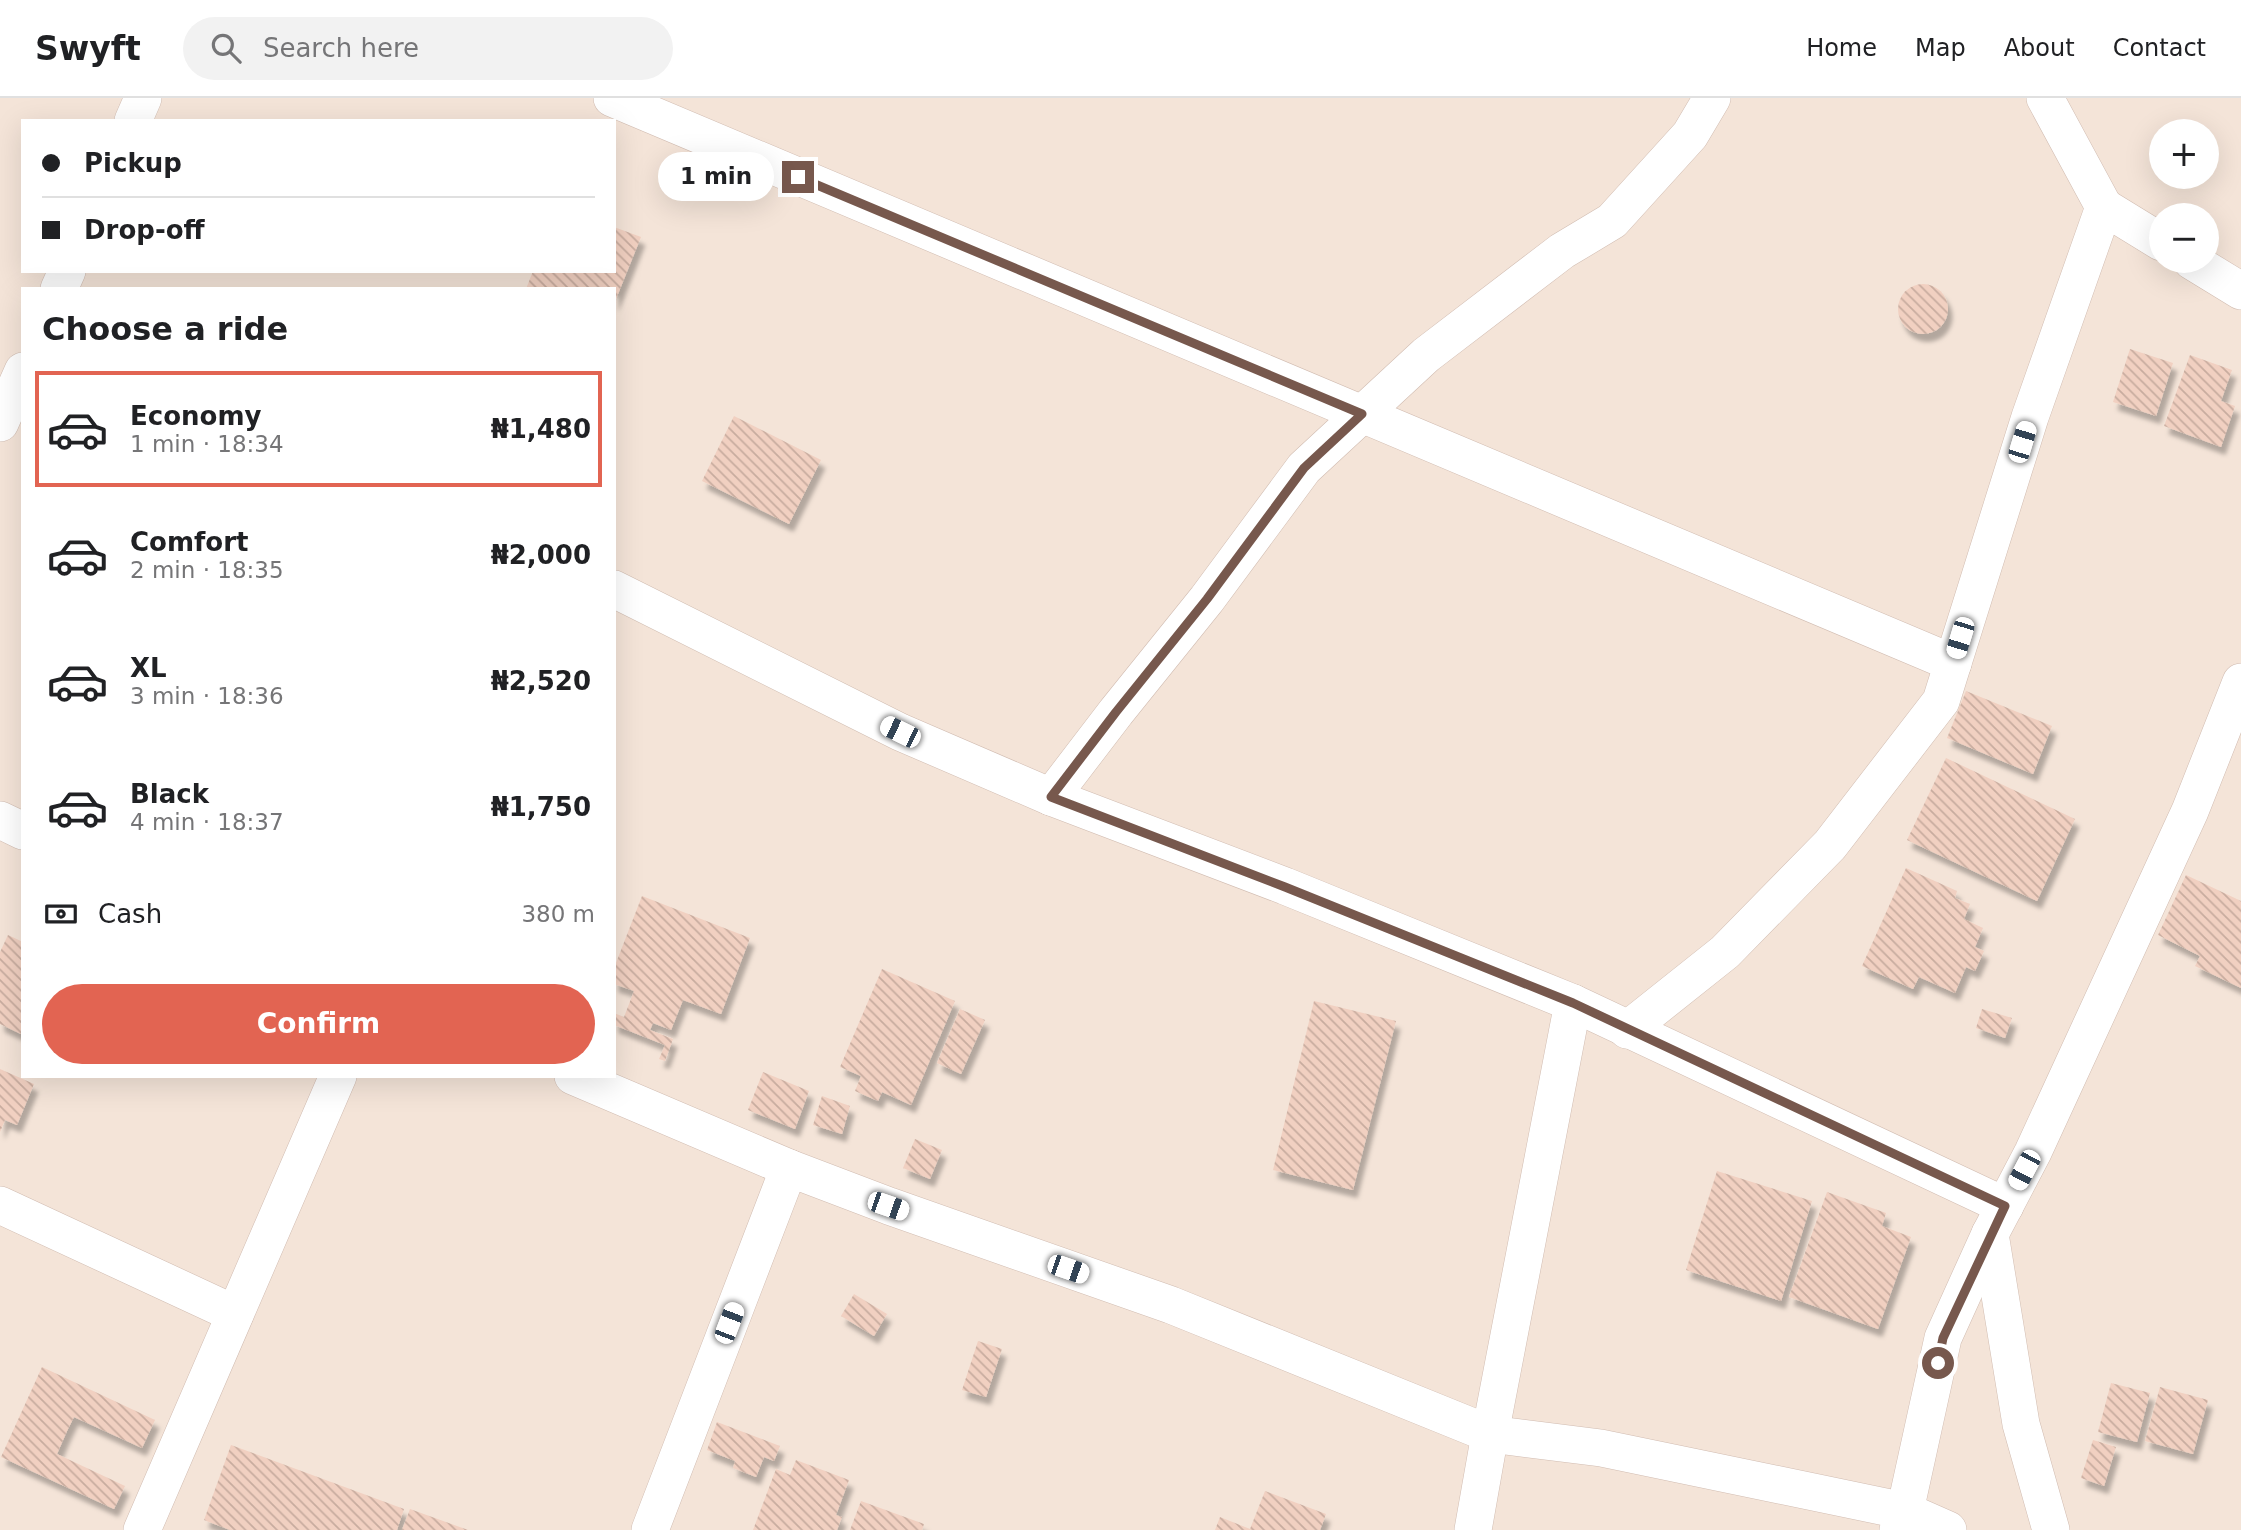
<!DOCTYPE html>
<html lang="en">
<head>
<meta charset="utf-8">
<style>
	:root { --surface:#fff; --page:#f2f2f2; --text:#202124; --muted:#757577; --line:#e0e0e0; --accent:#e26452 }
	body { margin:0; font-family:"DejaVu Sans",sans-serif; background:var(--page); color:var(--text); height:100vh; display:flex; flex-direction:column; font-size:26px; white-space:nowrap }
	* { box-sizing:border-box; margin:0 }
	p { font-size:23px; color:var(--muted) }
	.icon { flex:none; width:38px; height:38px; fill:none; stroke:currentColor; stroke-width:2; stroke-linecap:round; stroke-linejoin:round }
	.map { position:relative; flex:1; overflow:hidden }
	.sheet { position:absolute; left:21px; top:189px; width:595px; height:791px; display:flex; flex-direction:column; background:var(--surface); border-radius:0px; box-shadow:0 7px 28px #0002 }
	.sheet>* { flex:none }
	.guide { position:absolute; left:21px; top:21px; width:595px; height:154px; border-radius:0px; box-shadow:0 7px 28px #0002; display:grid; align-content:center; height:154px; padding:0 21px; background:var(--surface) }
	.controls { position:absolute; left:2149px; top:21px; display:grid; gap:14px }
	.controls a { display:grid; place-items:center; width:70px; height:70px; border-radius:50%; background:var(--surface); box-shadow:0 7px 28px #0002; font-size:35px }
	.end { position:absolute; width:32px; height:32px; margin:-16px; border:9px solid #77584d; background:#fff; box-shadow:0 0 0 4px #fff }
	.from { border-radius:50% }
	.bubble { position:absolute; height:49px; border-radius:24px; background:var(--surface); box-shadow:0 7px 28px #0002; font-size:23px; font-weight:700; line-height:49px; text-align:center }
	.car { position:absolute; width:21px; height:42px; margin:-21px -10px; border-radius:9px; box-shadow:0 0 5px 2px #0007; background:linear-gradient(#fff 24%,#345 0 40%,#fff 0 76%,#345 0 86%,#fff 0) }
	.guide b { display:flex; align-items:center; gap:24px; height:66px; font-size:26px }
	.guide b+b { border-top:2px solid var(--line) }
	.guide i { width:18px; height:18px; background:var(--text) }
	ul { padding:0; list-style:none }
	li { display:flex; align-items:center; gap:21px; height:116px; margin:0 14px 10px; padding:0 7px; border:4px solid transparent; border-radius:0px }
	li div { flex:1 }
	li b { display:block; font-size:26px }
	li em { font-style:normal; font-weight:700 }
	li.current { border-color:var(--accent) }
	li>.icon { width:63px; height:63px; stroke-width:1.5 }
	h2 { padding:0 21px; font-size:32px; line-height:84px }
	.pay { display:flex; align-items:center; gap:18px; height:77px; padding:0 21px; font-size:26px }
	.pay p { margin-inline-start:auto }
	.action { display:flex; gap:14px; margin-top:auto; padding:14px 21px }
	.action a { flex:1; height:80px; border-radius:42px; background:var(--accent); color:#fff; font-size:28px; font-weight:700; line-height:80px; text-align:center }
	header { display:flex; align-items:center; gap:42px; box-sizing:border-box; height:98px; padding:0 35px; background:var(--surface); border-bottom:2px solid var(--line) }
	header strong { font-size:33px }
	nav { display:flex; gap:38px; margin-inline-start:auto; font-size:24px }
	.search { width:490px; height:63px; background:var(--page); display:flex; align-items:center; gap:18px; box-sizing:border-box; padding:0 24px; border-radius:38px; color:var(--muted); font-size:26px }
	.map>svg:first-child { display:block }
	.residential { fill:#f4e4d8; fill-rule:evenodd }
	.building { fill:url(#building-back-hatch); filter:url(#shadow) }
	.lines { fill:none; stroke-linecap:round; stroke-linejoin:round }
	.minor-casing { stroke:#d1bcb1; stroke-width:38 }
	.minor { stroke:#fff; stroke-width:37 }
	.route { stroke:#77584d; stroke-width:9 }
</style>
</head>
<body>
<header>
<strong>Swyft</strong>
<div class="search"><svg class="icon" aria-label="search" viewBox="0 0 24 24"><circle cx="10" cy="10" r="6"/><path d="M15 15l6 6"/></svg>Search here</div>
<nav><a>Home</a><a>Map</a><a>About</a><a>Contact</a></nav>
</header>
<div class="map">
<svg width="2241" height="1432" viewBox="0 0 2241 1432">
	<defs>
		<pattern id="building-back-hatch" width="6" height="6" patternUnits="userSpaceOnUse" patternTransform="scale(1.75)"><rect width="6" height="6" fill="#f1d0c1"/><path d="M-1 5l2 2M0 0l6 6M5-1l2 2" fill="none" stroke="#c8ac9f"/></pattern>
		<filter id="shadow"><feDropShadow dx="4.5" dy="8" stdDeviation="2" flood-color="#0004"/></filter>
	</defs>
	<rect width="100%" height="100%" fill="#fcf3e9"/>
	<path class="residential" d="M 0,0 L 2241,0 L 2241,1432 L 0,1432 ZM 23,23 L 614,23 L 614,173 L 23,173 ZM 2161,33 L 2207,33 L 2207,79 L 2161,79 ZM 2161,117 L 2207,117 L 2207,163 L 2161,163 ZM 23,191 L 614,191 L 614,978 L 23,978 Z"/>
	<g class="building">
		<path d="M 614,129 L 641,139 L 614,206 L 614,191 L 526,191 L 533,173 L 614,173 Z"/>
		<circle cx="1923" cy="211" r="25"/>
		<path d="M 2130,251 L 2173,265 L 2156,318 L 2113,304 Z"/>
		<path d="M 2190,257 L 2232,272 L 2221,303 L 2235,308 L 2221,349 L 2164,328 Z"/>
		<path d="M 734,318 L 821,362 L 789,426 L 702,383 Z"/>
		<path d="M 1966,593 L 2052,628 L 2033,676 L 1947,640 Z"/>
		<path d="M 1946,660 L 2075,721 L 2037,803 L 1907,742 Z"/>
		<path d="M 1906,770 L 1957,793 L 1955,800 L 1970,806 L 1964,821 L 1983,830 L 1975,849 L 1984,853 L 1975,873 L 1966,869 L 1955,895 L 1919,879 L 1913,891 L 1862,868 Z"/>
		<path d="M 2186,777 L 2241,803 L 2241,890 L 2195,868 L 2200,858 L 2158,837 Z"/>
		<path d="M 642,798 L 750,840 L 721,916 L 683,902 L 671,932 L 653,925 L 650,932 L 673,941 L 665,963 L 659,961 L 665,947 L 614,927 L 614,915 L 624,919 L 634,893 L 614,886 L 614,870 Z"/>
		<path d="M 8,837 L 23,844 L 23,937 L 0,926 L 0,854 Z"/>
		<path d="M 882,871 L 955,903 L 911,1007 L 882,994 L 878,1003 L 855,993 L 861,978 L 840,969 Z"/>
		<path d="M 1314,903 L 1396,923 L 1353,1092 L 1273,1072 Z"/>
		<path d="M 960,911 L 985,922 L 961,976 L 937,965 Z"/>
		<path d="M 1982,911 L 2012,920 L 2005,940 L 1976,930 Z"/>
		<path d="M 0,971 L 34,986 L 17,1027 L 5,1022 L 0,1034 Z"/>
		<path d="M 763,974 L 809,993 L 795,1031 L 748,1012 Z"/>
		<path d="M 822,998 L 850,1008 L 842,1036 L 813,1027 Z"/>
		<path d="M 915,1041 L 942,1052 L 930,1081 L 903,1070 Z"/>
		<path d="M 1717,1073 L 1812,1103 L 1781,1203 L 1686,1172 Z"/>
		<path d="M 1827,1094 L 1886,1115 L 1882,1128 L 1911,1139 L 1878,1231 L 1789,1199 Z"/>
		<path d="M 854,1196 L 887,1216 L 874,1238 L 841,1218 Z"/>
		<path d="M 978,1243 L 1002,1251 L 986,1299 L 962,1292 Z"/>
		<path d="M 42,1269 L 155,1322 L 142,1350 L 74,1319 L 67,1333 L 57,1356 L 125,1388 L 114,1411 L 1,1359 Z"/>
		<path d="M 2111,1285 L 2150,1295 L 2137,1344 L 2098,1334 Z"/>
		<path d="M 2160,1289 L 2208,1302 L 2193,1356 L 2145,1343 Z"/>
		<path d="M 717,1324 L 780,1348 L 774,1363 L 764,1359 L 756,1379 L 733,1370 L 735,1363 L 707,1352 Z"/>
		<path d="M 2093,1342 L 2116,1349 L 2104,1388 L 2081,1380 Z"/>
		<path d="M 231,1347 L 404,1411 L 397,1432 L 230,1432 L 204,1422 Z"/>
		<path d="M 796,1362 L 849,1382 L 836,1417 L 842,1419 L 837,1432 L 753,1432 L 776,1371 L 790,1377 Z"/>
		<path d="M 1265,1393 L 1326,1416 L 1320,1432 L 1215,1432 L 1220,1419 L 1250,1431 Z"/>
		<path d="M 861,1403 L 924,1426 L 922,1432 L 850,1432 Z"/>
		<path d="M 410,1411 L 468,1432 L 402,1432 Z"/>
	</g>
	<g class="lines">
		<defs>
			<g id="minor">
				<path d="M 612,0 L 1953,565"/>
				<path d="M 133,23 L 143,0"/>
				<path d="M 2104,109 L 2161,144"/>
				<path d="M 2192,163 L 2241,193"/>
				<path d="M 59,191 L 67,173"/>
				<path d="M 0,325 L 23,273"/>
				<path d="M 614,491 L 900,634 L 1051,699 L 1285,788 L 1573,905 L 2005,1108"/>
				<path d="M 1051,699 L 1116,614 L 1207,501 L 1304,370 L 1426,257 L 1562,153 L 1612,123 L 1690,37 L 1712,0"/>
				<path d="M 0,722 L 23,733"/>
				<path d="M 1627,932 L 1725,854 L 1830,747 L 1941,603 L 2030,319 L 2104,109 L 2045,0"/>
				<path d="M 573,978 L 789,1070"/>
				<path d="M 0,1107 L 235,1216"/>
				<path d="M 1990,1136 L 2021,1326 L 2051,1432"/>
				<path d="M 142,1432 L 338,978"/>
				<path d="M 650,1432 L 789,1070 L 889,1108 L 1171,1207 L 1490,1336 L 1601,1350 L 1905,1413 L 1948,1432"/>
				<path d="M 1473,1432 L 1490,1336 L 1573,905"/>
				<path d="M 1898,1432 L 1905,1413 L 1943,1240 L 1990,1136 L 2033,1054 L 2190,713 L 2241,584"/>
			</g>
		</defs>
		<use href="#minor" class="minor-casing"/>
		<use href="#minor" class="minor"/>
	</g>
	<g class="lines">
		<path class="route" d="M 798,79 L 1362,316 L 1304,370 L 1207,501 L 1116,614 L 1051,699 L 1285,789 L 1573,905 L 2005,1108 L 1943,1240 L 1938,1265"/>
	</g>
</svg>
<div class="controls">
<a>+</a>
<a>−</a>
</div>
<i class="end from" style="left:1938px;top:1265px"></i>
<i class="end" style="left:798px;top:79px"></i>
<div class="bubble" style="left:658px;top:54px;width:116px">1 min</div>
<i class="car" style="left:2022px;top:344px;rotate:17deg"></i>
<i class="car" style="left:1960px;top:540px;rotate:197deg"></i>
<i class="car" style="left:900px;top:634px;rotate:296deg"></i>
<i class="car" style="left:2024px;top:1072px;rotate:208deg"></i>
<i class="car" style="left:888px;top:1108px;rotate:109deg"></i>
<i class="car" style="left:1068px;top:1171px;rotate:109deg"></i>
<i class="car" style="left:729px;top:1225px;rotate:21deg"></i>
<div class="guide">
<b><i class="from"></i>Pickup</b>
<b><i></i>Drop-off</b>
</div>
<section class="sheet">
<h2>Choose a ride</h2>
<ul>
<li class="current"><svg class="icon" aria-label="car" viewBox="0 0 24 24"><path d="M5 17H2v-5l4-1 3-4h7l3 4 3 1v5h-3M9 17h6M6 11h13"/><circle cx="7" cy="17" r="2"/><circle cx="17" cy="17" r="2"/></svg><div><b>Economy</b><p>1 min · 18:34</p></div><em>₦1,480</em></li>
<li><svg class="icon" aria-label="car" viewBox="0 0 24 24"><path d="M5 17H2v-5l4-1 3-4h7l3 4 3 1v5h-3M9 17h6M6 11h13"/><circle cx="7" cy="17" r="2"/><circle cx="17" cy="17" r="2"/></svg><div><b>Comfort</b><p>2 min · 18:35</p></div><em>₦2,000</em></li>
<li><svg class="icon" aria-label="car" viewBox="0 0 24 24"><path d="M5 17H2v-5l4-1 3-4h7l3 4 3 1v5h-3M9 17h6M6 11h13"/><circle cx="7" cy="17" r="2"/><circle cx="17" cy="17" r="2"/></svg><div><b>XL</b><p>3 min · 18:36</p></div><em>₦2,520</em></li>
<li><svg class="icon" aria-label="car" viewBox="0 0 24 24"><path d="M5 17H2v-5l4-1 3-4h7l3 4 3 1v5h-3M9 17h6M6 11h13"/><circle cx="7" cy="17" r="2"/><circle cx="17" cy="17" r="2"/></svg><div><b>Black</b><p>4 min · 18:37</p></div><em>₦1,750</em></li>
</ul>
<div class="pay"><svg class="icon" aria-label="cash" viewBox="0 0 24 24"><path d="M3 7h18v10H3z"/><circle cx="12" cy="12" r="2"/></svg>Cash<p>380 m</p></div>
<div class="action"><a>Confirm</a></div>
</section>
</div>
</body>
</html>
